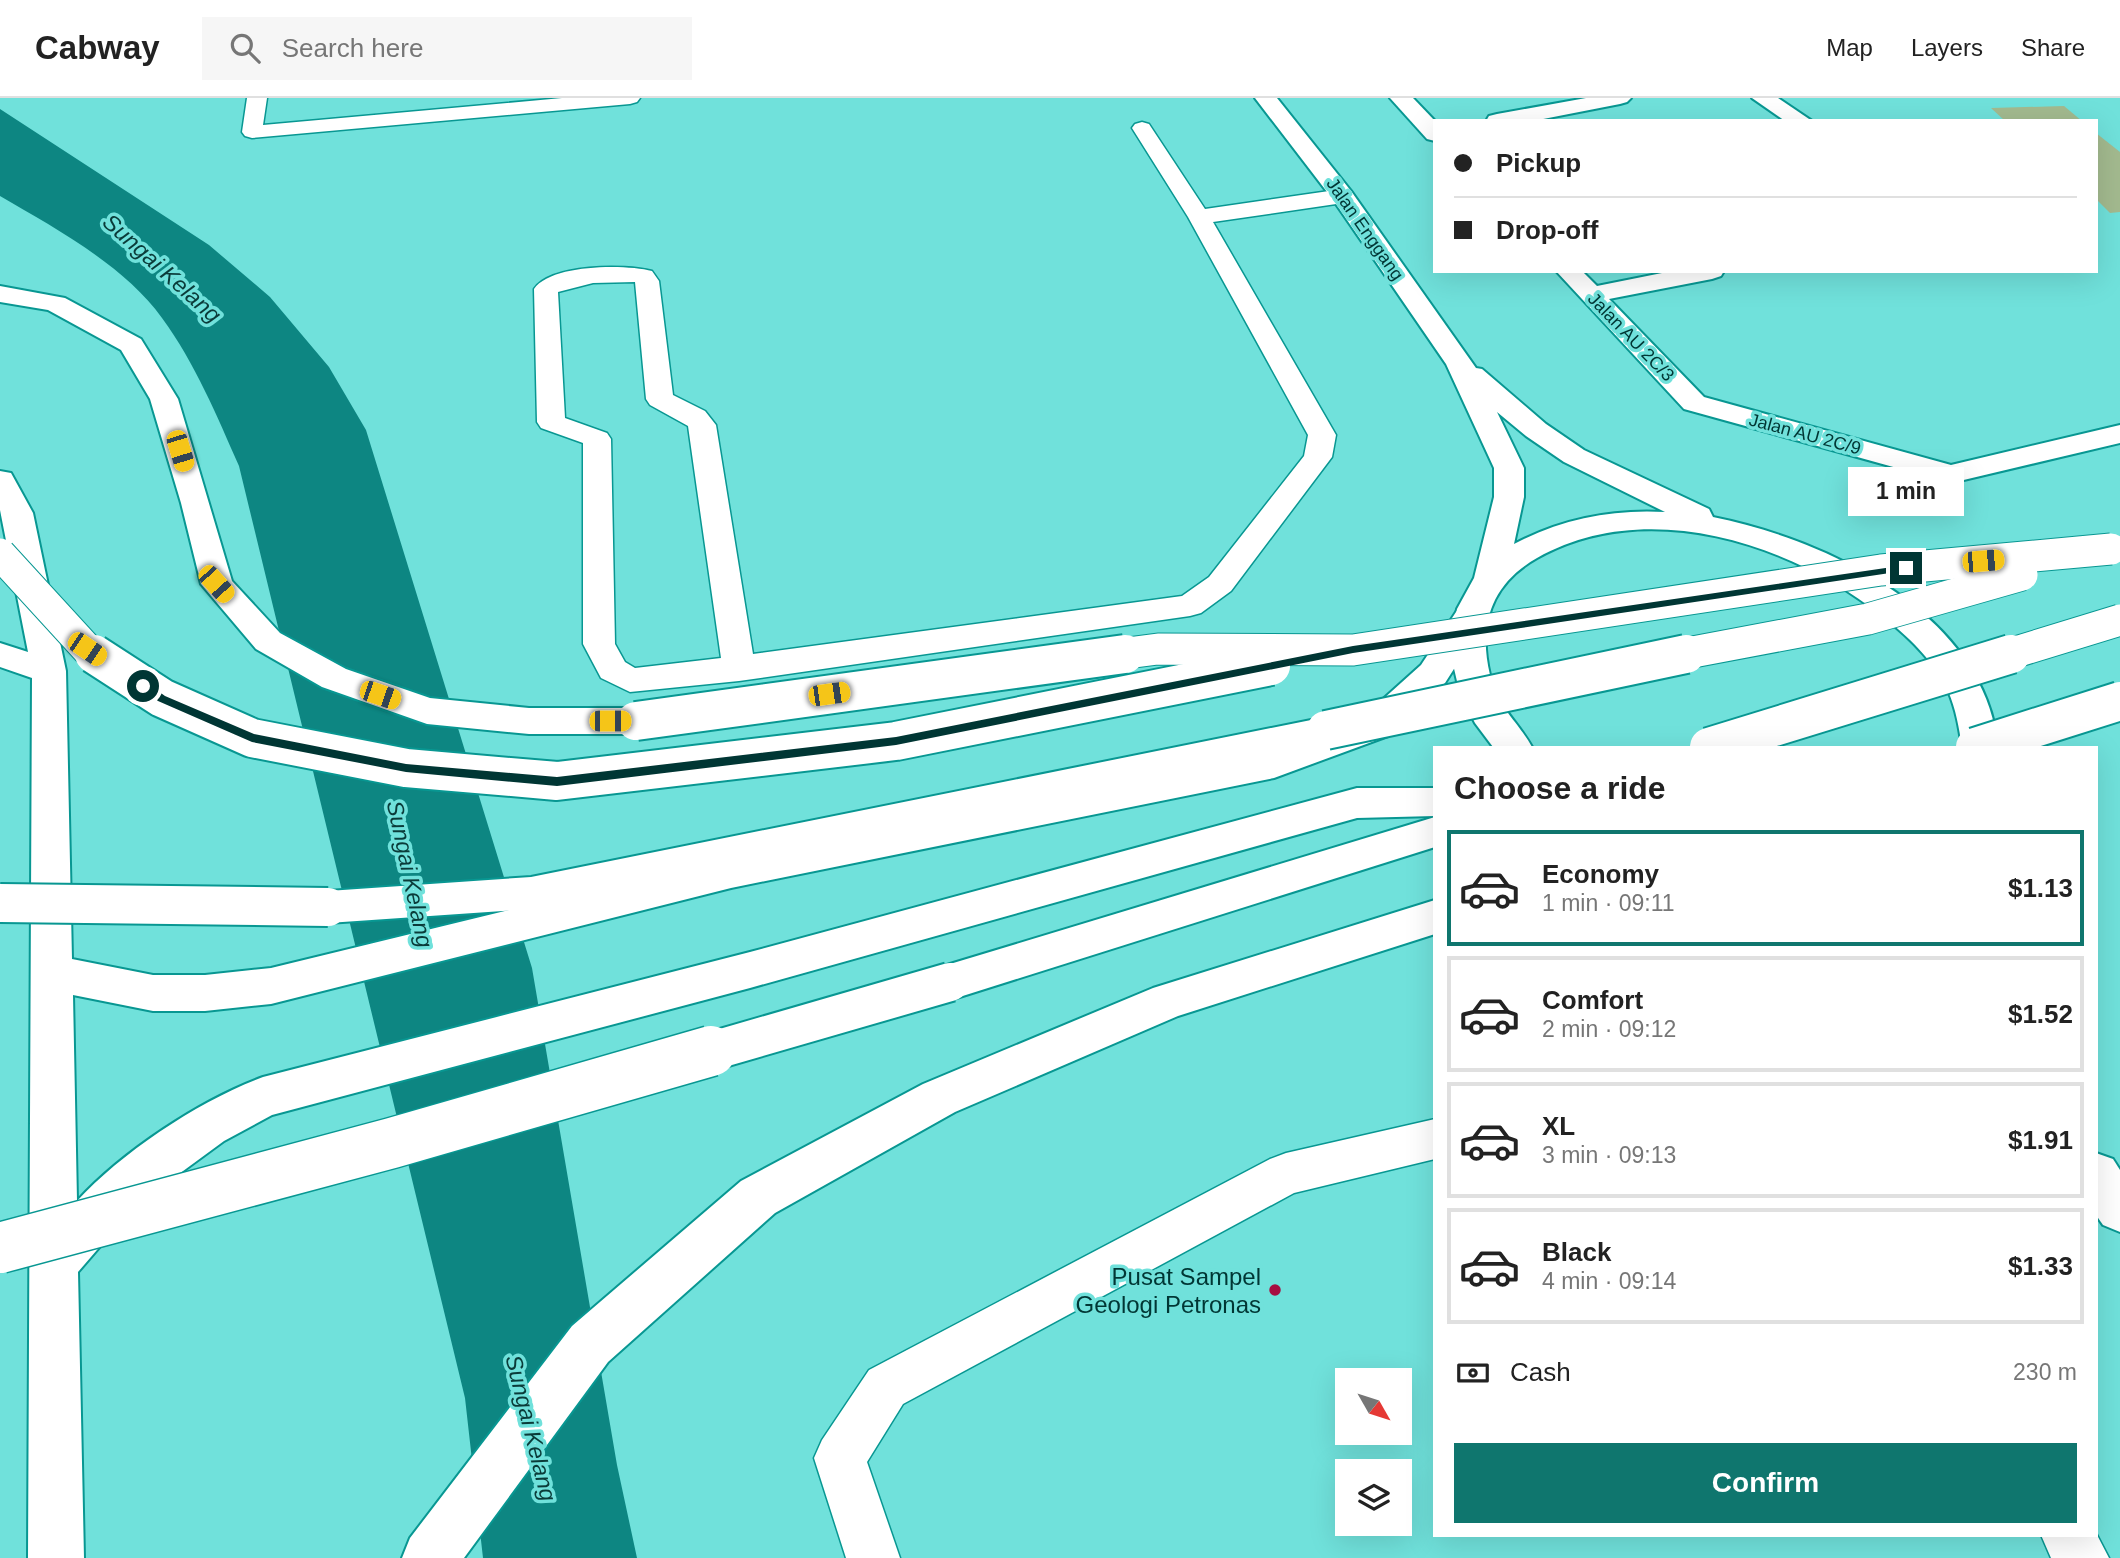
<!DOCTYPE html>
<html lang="en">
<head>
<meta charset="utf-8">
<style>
	:root { --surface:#fff; --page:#f6f6f6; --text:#222; --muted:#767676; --line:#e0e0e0; --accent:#0f766e }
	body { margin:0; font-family:Arial,sans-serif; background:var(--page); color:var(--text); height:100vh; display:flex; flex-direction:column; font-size:26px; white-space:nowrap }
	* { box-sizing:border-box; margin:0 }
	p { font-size:23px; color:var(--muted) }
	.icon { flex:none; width:38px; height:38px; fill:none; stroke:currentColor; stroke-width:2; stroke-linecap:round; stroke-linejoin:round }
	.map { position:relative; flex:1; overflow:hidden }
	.side { position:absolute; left:1433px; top:648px; width:665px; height:791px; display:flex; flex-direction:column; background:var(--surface); border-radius:0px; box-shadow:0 7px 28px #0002 }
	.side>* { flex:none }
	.top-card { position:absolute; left:1433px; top:21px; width:665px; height:154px; border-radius:0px; box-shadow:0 7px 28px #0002; display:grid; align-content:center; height:154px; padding:0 21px; background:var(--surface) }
	.needle { width:46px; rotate:129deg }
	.tools { position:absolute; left:1335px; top:1270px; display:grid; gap:14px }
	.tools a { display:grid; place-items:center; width:77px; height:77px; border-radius:0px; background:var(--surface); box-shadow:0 7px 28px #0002; font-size:35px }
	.end { position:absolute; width:32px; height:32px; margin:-16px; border:9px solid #003634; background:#fff; box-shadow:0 0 0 4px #fff }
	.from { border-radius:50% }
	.bubble { position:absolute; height:49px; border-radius:0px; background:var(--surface); box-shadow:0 7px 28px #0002; font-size:23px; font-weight:700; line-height:49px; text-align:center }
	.car { position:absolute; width:21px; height:42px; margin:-21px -10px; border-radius:9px; box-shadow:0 0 5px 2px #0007; background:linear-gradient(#f5c518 24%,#345 0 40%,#f5c518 0 76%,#345 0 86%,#f5c518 0) }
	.top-card b { display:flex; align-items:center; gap:24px; height:66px; font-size:26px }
	.top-card b+b { border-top:2px solid var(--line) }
	.top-card i { width:18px; height:18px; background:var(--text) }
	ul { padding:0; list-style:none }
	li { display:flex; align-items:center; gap:21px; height:116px; margin:0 14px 10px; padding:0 7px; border:4px solid var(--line); border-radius:0px }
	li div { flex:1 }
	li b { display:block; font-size:26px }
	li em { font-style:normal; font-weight:700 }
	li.selected { border-color:var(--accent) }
	li>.icon { width:63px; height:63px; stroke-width:1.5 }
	h2 { padding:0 21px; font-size:32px; line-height:84px }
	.pay { display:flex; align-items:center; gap:18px; height:77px; padding:0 21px; font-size:26px }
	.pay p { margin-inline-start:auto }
	.primary-button { display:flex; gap:14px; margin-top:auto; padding:14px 21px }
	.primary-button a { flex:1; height:80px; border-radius:0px; background:var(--accent); color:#fff; font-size:28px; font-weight:700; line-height:80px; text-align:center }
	header { display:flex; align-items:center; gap:42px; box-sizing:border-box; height:98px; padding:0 35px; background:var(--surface); border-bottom:2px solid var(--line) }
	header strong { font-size:33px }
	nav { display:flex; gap:38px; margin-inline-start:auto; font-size:24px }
	.search { width:490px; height:63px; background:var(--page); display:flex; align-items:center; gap:18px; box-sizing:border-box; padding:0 24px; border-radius:0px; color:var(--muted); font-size:26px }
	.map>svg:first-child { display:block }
	.green { fill:#a3ba8f }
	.water { fill:#0d8682 }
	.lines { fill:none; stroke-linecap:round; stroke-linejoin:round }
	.service-casing { stroke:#089792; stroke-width:3 }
	.minor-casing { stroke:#089792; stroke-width:4 }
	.secondary-casing { stroke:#089792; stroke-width:4 }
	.trunk-casing { stroke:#089792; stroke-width:4 }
	.motorway-casing { stroke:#089792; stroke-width:4 }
	.service { fill:#fff; fill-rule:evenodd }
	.minor { fill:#fff; fill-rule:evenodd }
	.secondary { fill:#fff; fill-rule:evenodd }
	.trunk { fill:#fff; fill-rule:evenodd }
	.motorway { fill:#fff; fill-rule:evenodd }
	.motorway-bridge-far2-casing { stroke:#089792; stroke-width:33; stroke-linecap:butt }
	.motorway-bridge-far1-casing { stroke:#089792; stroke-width:42; stroke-linecap:butt }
	.motorway-bridge-casing { stroke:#089792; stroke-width:53; stroke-linecap:butt }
	.motorway-bridge-far2 { stroke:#fff; stroke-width:31 }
	.motorway-bridge-far1 { stroke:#fff; stroke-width:38 }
	.motorway-bridge { stroke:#fff; stroke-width:50 }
	.route { fill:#003634 }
	.poi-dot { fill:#a60e41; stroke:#70e1db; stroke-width:2.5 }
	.labels { text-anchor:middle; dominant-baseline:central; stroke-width:7; stroke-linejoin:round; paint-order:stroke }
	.far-street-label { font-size:18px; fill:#003634; stroke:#70e1db }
	.water-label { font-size:23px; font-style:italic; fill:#0a3b39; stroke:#70e1db }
	.near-poi-label { font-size:24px; fill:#003634; stroke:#70e1db; text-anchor:end }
</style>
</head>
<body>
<header>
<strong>Cabway</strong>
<div class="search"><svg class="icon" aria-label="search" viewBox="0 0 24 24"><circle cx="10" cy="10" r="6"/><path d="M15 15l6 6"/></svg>Search here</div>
<nav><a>Map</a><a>Layers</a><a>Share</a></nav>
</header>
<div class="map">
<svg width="2120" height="1460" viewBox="0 0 2120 1460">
	<rect width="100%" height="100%" fill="#70e1db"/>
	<g class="green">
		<path d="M 2064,8 L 2082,23 L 2005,23 L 1991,10 Z"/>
		<path d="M 2096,35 L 2120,54 L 2120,114 L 2110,115 L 2097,102 Z"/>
	</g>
	<path class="water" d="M 0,11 L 209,147 L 270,199 L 329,269 L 366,332 L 532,870 L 617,1367 L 637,1460 L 483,1460 L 465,1300 L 239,368 C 217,318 195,265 162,220 C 125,168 55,130 0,98 Z"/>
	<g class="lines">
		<defs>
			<g id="service">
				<path d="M 247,0 L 267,0 L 263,27 L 562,0 L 640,0 L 637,4 L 630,6 L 252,40 L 245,38 L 242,34 Z"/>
				<path d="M 1142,24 L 1149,26 L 1205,111 L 1343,91 L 1351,93 L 1354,98 L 1351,103 L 1343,105 L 1213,124 L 1336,337 L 1332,359 L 1231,493 L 1201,515 L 1190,518 L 739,583 L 630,594 L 601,580 L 583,546 L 583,345 L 541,330 L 537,324 L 534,191 C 551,166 625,166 652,173 L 659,183 L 673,297 L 705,313 L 716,327 L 753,556 L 1182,498 L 1209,479 L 1304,358 L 1308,337 L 1188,119 L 1132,30 L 1135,26 ZM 635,184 L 646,301 L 650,307 L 688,328 L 721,560 L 635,570 L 625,564 L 615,546 L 611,341 L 607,335 L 565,320 L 558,194 L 593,185 Z"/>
				<path d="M 1435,1021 L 1435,1061 L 1294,1095 L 903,1306 L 867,1364 L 900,1460 L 846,1460 L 814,1360 L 822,1342 L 869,1272 L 1270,1061 L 1286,1055 Z"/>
				<path d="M 2096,1435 L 2109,1460 L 2051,1460 L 2041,1437 L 2096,1437 Z"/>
			</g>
			<g id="minor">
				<path d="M 1390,0 L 1413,0 L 1435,23 L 1435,43 L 1427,41 Z"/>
				<path d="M 1586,0 L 1631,0 L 1627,4 L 1620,6 L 1533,23 L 1486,23 L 1489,18 L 1497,16 Z"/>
				<path d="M 1752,0 L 1778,0 L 1812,23 L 1785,23 Z"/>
				<path d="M 1556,173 L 1582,173 L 1597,188 L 1672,173 L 1724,173 L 1721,178 L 1712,181 L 1609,201 L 1704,299 L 1951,367 L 2120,327 L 2120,345 L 1951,385 L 1684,311 Z"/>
			</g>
			<g id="secondary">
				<path d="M 1255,0 L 1277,0 L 1351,93 L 1476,270 L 1482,271 L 1546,326 L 1584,352 L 1709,411 L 1713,419 C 1828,442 1985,516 1998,649 L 1962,649 C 1959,630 1956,611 1948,593 C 1934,563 1908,538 1882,518 C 1791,445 1646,398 1537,460 C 1491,486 1478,527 1490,577 C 1497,609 1517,622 1532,649 L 1493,649 L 1475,625 L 1460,596 L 1452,562 L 1451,545 L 1457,511 L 1474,480 L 1494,399 L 1494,370 L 1446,266 L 1334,103 ZM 1497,314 L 1526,338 L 1564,364 L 1665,414 C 1612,411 1561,421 1514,446 L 1524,399 L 1524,370 Z"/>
				<path d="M 2096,1055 L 2113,1061 L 2120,1072 L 2120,1134 L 2103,1127 L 2096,1117 Z"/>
			</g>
			<path id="trunk" d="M 0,373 L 11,375 L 33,415 L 66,573 L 72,861 L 153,877 L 205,877 L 271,870 L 731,758 L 1257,657 L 1362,620 L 1421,567 L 1458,511 L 1470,508 L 1482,511 L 1487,519 L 1445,585 L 1388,638 L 1274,680 L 731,790 L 271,906 L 205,913 L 153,913 L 73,897 L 77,1103 C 122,1054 200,1002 263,979 L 750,854 L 1357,690 L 1435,690 L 1435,718 L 1357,720 L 750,890 L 272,1017 L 224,1043 L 134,1109 L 78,1174 L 84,1460 L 28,1460 L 32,580 L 0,569 L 0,545 L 28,554 L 0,412 Z"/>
			<g id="motorway">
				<path d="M 0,188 L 65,200 L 141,241 L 178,301 L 232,483 L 280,535 L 346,571 L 430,600 L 529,610 L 636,610 L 649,614 L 654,623 L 649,632 L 636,636 L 529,636 L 427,626 L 322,589 L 256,551 L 201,486 L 181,405 L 150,301 L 121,252 L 48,212 L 0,204 Z"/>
				<path d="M 1326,619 L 1339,623 L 1344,632 L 1339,641 L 531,811 L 328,825 L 314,821 L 308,809 L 314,797 L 328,793 L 531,779 Z"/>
				<path d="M 1435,719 L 1435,749 L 950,902 L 935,897 L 929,884 L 935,871 L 950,866 Z"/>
				<path d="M 1435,802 L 1435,836 L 1178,918 L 955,1014 L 775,1115 L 608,1264 L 464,1460 L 402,1460 L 410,1440 L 572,1228 L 741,1083 L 923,986 L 1153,890 Z"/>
			</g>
		</defs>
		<use href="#service" class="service-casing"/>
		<use href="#minor" class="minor-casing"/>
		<use href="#secondary" class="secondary-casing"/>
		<use href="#trunk" class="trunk-casing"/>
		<use href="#motorway" class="motorway-casing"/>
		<use href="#service" class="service"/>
		<use href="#minor" class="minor"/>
		<use href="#secondary" class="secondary"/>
		<use href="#trunk" class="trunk"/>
		<use href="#motorway" class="motorway"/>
		<defs>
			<g id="motorway-bridge-far2">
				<path d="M 0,456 L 87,551 L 97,557"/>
				<path d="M 1112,557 L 1158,551 L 1353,552 L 1881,472 L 2111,451"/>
				<path d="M 1677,557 L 1868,521 L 2022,477"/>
				<path d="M 2006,557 L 2120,522"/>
			</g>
			<g id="motorway-bridge-far1">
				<path d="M 94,556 L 162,600 L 252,640 L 406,670 L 557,683 L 896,643 L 1271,568"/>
				<path d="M 636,623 L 1125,556"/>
				<path d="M 1326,632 L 1686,556"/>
				<path d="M 1709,649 L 2011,556"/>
				<path d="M 1975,649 L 2120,603"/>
				<path d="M 0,805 L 328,809"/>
				<path d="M 705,955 L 950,884"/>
			</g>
			<path id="motorway-bridge" d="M 0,1150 L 392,1045 L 711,953"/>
		</defs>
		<use href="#motorway-bridge-far2" class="motorway-bridge-far2-casing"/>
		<use href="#motorway-bridge-far1" class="motorway-bridge-far1-casing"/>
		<use href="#motorway-bridge" class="motorway-bridge-casing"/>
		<use href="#motorway-bridge-far2" class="motorway-bridge-far2"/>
		<use href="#motorway-bridge-far1" class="motorway-bridge-far1"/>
		<use href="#motorway-bridge" class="motorway-bridge"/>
	</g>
	<path class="route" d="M 1906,467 L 1911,470 L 1910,472 L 1353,555 L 896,647 L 557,688 L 406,674 L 252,644 L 158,603 L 138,588 L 147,585 L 165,598 L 254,636 L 406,666 L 557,679 L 896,639 L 1353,548 Z"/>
	<circle class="poi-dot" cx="1275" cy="1192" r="7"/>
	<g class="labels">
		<g class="far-street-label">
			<text transform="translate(1365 131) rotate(55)">Jalan Enggang</text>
			<text transform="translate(1631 239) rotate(46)">Jalan AU 2C/3</text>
			<text transform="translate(1805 336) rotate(15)">Jalan AU 2C/9</text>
		</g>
		<g class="water-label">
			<text transform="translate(162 170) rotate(42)">Sungai Kelang</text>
			<text transform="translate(410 776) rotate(78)">Sungai Kelang</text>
			<text transform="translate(531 1330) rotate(76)">Sungai Kelang</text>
		</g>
		<g class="near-poi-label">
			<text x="1261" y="1178">Pusat Sampel<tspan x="1261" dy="28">Geologi Petronas</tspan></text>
		</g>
	</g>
</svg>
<div class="tools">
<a><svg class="needle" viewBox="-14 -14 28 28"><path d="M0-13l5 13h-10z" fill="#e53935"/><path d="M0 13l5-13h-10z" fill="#767676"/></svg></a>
<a><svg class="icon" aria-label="layers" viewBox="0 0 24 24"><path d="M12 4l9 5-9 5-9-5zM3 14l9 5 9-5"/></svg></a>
</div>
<i class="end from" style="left:143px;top:588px"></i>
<i class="end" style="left:1906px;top:470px"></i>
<div class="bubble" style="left:1848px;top:369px;width:116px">1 min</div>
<i class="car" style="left:180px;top:353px;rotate:163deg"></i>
<i class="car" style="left:1983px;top:463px;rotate:85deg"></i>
<i class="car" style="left:216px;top:486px;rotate:138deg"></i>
<i class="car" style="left:87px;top:551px;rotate:124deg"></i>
<i class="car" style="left:829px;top:596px;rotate:82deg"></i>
<i class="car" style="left:380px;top:597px;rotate:109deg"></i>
<i class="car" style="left:610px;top:623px;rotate:90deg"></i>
<div class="top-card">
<b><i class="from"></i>Pickup</b>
<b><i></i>Drop-off</b>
</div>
<section class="side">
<h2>Choose a ride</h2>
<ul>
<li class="selected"><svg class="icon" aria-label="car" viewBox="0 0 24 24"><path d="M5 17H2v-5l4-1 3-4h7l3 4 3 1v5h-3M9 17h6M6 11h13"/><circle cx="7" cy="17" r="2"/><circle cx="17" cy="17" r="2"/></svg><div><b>Economy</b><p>1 min · 09:11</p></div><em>$1.13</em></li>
<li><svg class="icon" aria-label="car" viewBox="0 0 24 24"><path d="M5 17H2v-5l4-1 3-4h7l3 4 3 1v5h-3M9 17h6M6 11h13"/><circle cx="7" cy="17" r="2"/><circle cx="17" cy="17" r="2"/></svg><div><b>Comfort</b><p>2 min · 09:12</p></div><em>$1.52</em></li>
<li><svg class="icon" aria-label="car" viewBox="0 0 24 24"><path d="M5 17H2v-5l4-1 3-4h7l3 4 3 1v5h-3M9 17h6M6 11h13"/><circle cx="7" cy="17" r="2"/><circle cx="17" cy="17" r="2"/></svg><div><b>XL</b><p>3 min · 09:13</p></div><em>$1.91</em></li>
<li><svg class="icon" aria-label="car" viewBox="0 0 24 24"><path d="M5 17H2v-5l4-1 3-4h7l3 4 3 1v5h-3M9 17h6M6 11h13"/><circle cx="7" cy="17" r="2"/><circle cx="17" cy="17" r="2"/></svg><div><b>Black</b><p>4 min · 09:14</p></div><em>$1.33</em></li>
</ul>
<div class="pay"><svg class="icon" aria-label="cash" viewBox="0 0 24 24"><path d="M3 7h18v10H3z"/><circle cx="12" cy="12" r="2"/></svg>Cash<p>230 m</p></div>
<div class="primary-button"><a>Confirm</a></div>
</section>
</div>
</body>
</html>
